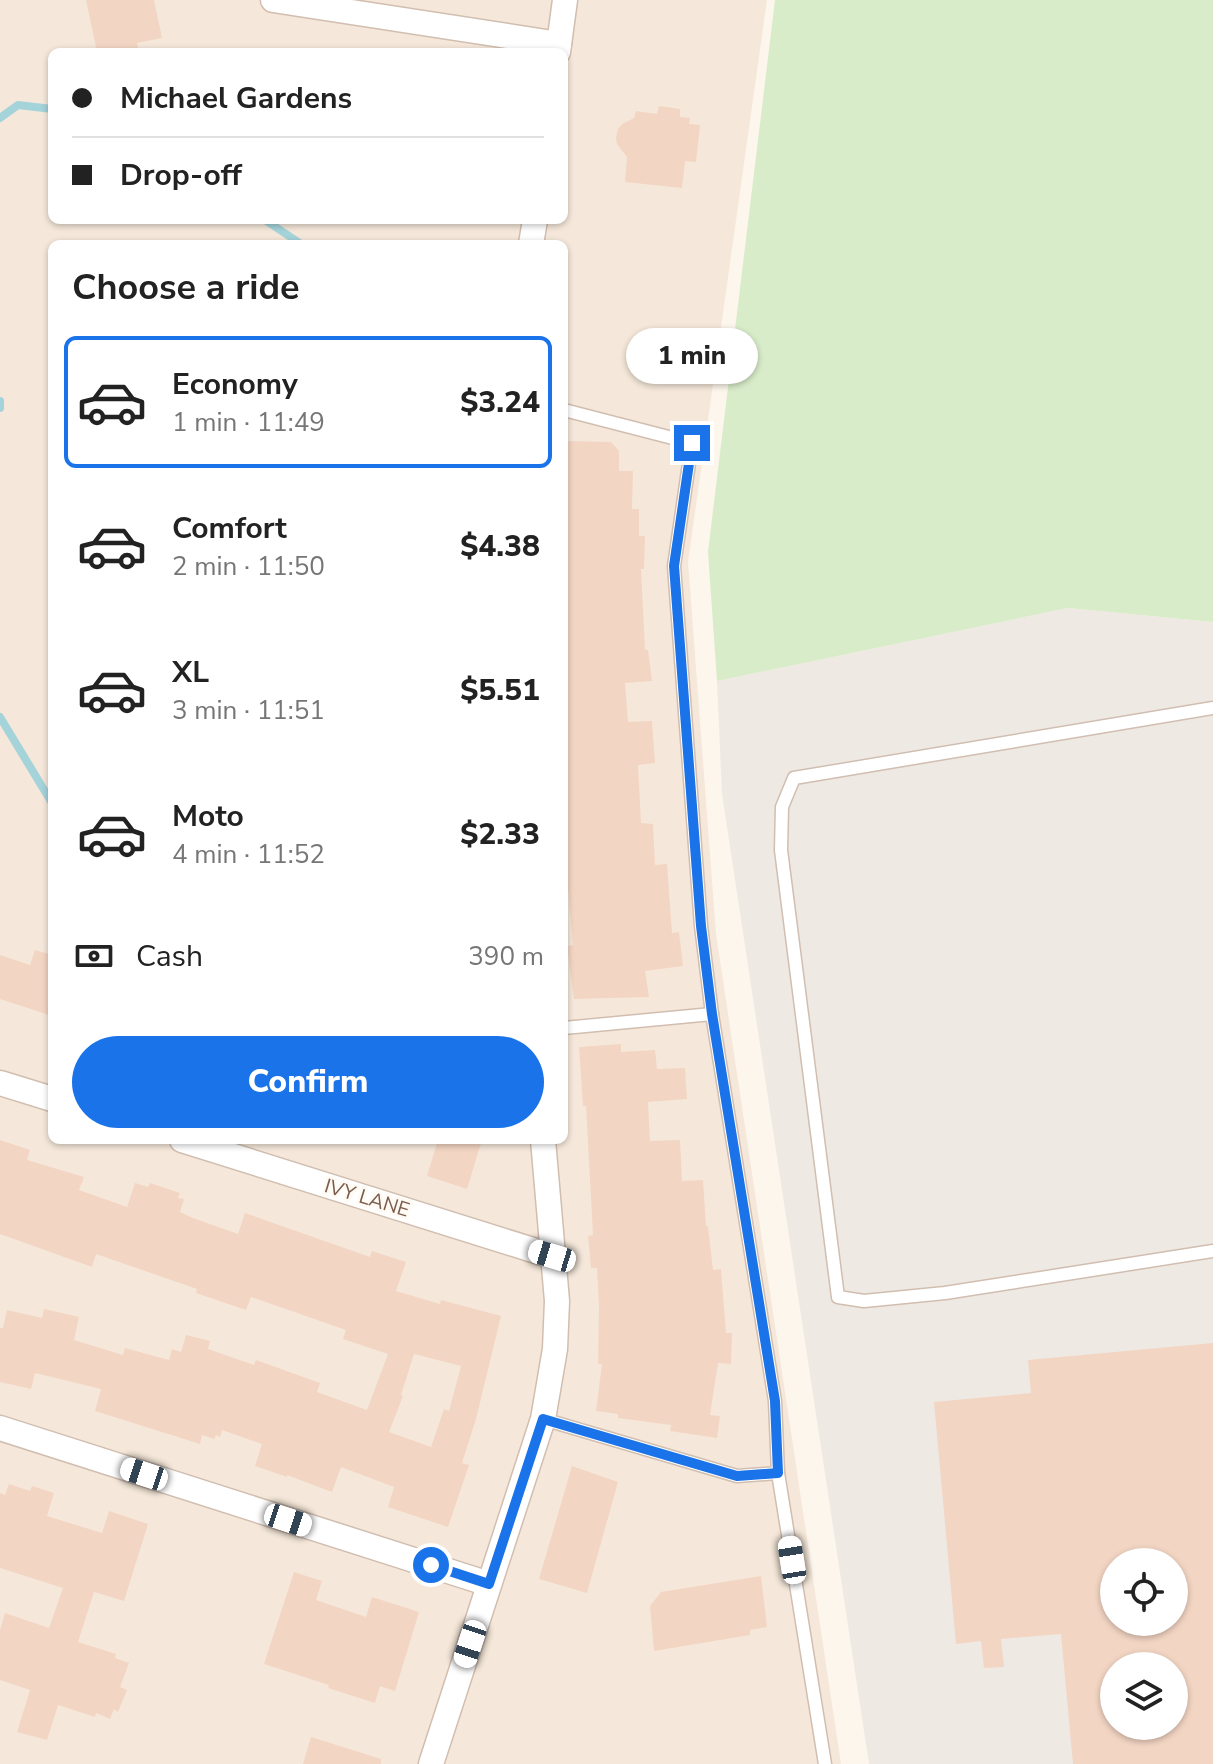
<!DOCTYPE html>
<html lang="en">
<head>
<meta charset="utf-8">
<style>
	:root { --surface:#fff; --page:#f2f2f2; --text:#222; --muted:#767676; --line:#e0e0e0; --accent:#1a73e8 }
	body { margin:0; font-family:"Nunito Sans",sans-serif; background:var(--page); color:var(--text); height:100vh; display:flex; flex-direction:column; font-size:30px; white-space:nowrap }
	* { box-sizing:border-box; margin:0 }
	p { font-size:26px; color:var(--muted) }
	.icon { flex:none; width:44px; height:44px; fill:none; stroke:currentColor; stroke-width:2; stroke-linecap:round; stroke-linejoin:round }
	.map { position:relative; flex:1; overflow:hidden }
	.panel { position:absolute; left:48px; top:240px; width:520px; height:904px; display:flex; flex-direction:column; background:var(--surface); border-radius:12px; box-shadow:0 2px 6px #0004 }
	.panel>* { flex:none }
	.top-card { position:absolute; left:48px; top:48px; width:520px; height:176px; border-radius:12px; box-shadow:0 2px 6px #0004; display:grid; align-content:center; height:176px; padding:0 24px; background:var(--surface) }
	.tools { position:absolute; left:1100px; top:1548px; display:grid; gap:16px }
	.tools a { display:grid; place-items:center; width:88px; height:88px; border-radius:50%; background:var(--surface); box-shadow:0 2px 6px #0004; font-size:40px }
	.end { position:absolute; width:36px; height:36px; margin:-18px; border:10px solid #1a73e8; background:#fff; box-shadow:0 0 0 4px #fff }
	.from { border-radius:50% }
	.bubble { position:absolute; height:56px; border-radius:28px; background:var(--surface); box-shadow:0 2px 6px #0004; font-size:26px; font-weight:800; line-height:56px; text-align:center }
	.car { position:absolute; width:24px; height:48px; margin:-24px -12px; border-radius:10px; box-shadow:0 0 6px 2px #0007; background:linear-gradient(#fff 24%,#345 0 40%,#fff 0 76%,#345 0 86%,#fff 0) }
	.top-card b { display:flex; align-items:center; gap:28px; height:76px; font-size:30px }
	.top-card b+b { border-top:2px solid var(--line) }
	.top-card i { width:20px; height:20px; background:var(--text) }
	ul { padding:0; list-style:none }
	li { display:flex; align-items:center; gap:24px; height:132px; margin:0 16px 12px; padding:0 8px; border:4px solid transparent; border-radius:12px }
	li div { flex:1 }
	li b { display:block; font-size:30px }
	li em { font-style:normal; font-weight:800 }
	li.current { border-color:var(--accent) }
	li>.icon { width:72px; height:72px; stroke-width:1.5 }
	h2 { padding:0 24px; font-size:36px; line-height:96px }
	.pay { display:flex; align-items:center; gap:20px; height:88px; padding:0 24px; font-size:30px }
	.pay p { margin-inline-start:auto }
	.cta { display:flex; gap:16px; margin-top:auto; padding:16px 24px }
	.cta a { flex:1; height:92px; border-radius:48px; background:var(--accent); color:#fff; font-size:32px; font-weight:800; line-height:92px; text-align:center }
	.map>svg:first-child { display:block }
	.residential { fill:#f5e8da; fill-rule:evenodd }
	.industrial { fill:#efe9e4; fill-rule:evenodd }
	.green { fill:#d8ecc9 }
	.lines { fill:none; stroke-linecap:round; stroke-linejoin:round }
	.stream { stroke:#a5d3da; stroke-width:8 }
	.building { fill:#f3d5c3; fill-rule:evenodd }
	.lane-casing { stroke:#d1beb0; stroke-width:15 }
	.street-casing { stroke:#d1beb0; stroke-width:27 }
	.lane { stroke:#fff; stroke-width:12 }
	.street { stroke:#fff; stroke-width:24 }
	.route { stroke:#1a73e8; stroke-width:10 }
	.labels { text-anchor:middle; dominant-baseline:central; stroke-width:6; stroke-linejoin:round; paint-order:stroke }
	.street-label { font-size:20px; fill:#7a5c4d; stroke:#fffaf3 }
</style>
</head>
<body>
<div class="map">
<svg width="1213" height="1764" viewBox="0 0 1213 1764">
	<rect width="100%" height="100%" fill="#fdf6ec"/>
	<path class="residential" d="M 0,0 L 767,0 L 688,562 L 716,934 L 841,1764 L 0,1764 ZM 52,52 L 564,52 L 564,220 L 52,220 ZM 52,244 L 564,244 L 564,1140 L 52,1140 Z"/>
	<path class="industrial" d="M 1068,608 L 1213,622 L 1213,1764 L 869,1764 L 722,794 L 717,681 ZM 1114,1562 L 1174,1562 L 1174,1622 L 1114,1622 ZM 1114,1666 L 1174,1666 L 1174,1726 L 1114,1726 Z"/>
	<path class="green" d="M 775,0 L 1213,0 L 1213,622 L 1068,608 L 717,681 L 708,552 Z"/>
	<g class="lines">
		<g class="stream">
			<path d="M 0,118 L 18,105 L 52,109"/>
			<path d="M 265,220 L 301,244"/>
			<path d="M 0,401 L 0,408"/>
			<path d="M 0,717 L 52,803"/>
		</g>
	</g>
	<g class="building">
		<path d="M 86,0 L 154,0 L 162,38 L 137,43 L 138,48 L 121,52 L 97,52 Z"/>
		<path d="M 659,106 L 680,109 L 680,117 L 690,118 L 689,124 L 700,125 L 696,162 L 685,161 L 682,188 L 625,182 L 627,157 L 617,144 L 616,138 L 618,129 L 622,124 L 634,118 L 636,111 L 657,114 Z"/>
		<path d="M 564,441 L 611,442 L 619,451 L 619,471 L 633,471 L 632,509 L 639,509 L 639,536 L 645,536 L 644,569 L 641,569 L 645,650 L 648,650 L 652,681 L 625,683 L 628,722 L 652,721 L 655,763 L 638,765 L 641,823 L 653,824 L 655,865 L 667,864 L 672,933 L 679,932 L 683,966 L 645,971 L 649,997 L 574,999 L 567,946 L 573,945 L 564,842 Z"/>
		<path d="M 35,950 L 52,955 L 52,1016 L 0,999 L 0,955 L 30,965 Z"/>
		<path d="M 621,1044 L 621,1052 L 655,1050 L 657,1069 L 685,1068 L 687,1099 L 648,1102 L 650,1141 L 680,1140 L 682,1181 L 703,1180 L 706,1226 L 708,1226 L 713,1270 L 721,1269 L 726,1333 L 732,1333 L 731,1364 L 718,1363 L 710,1415 L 720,1416 L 717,1438 L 670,1431 L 671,1425 L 618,1418 L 618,1414 L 596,1411 L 602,1364 L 598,1364 L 599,1307 L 597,1268 L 591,1268 L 588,1236 L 593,1235 L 586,1106 L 583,1106 L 579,1047 Z"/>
		<path d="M 0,1140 L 30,1150 L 27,1160 L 84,1177 L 79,1190 L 127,1207 L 135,1183 L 148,1187 L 150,1183 L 180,1193 L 178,1198 L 184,1199 L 180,1212 L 193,1218 L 238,1234 L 245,1213 L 370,1257 L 372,1251 L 406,1262 L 396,1291 L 440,1304 L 441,1300 L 501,1316 L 476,1419 L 462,1463 L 469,1465 L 448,1527 L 388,1507 L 394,1487 L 341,1467 L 332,1492 L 287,1475 L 287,1477 L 255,1466 L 262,1444 L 222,1430 L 220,1437 L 216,1435 L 214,1439 L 202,1435 L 200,1444 L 95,1411 L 101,1389 L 35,1373 L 31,1389 L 0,1382 L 0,1328 L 3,1328 L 7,1310 L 42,1318 L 44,1309 L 79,1317 L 74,1340 L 123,1355 L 125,1348 L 169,1360 L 172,1349 L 181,1352 L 186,1335 L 210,1341 L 208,1349 L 254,1365 L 256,1360 L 320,1383 L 317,1392 L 367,1410 L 388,1354 L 343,1339 L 346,1330 L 251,1297 L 246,1310 L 196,1293 L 197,1289 L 96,1254 L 92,1267 L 0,1234 ZM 414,1354 L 461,1366 L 449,1411 L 444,1409 L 431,1447 L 389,1432 L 403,1396 L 401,1395 Z"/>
		<path d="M 438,1140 L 482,1140 L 467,1189 L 427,1176 Z"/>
		<path d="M 1213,1343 L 1213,1764 L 1073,1764 L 1061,1634 L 1001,1639 L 1004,1667 L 984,1668 L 981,1641 L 956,1644 L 934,1402 L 1031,1393 L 1028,1360 ZM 1114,1562 L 1174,1562 L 1174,1622 L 1114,1622 ZM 1114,1666 L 1174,1666 L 1174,1726 L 1114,1726 Z"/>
		<path d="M 572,1466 L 618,1482 L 587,1593 L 539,1579 Z"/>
		<path d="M 9,1484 L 30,1491 L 32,1486 L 54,1493 L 47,1516 L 102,1533 L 109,1511 L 148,1524 L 124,1601 L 94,1592 L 78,1642 L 116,1654 L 115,1658 L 129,1663 L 120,1687 L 127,1690 L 118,1712 L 114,1709 L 110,1719 L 96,1713 L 95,1717 L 58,1705 L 47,1740 L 17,1732 L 30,1690 L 0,1680 L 0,1630 L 5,1613 L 49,1628 L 63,1588 L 0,1568 L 0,1493 L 5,1495 Z"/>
		<path d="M 294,1572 L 322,1581 L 316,1600 L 366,1617 L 372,1597 L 419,1612 L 395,1691 L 380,1686 L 375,1703 L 328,1688 L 329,1685 L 264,1664 Z"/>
		<path d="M 761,1576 L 767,1627 L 750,1630 L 750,1635 L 654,1651 L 650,1606 L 661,1592 Z"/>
		<path d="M 311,1737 L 381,1759 L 381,1764 L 303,1764 Z"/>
	</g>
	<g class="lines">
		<defs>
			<g id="lane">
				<path d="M 1213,708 L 794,778 L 782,807 L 781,850 L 838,1297 L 864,1301 L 945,1293 L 1213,1251"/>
				<path d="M 564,1028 L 712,1014"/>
				<path d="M 543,1419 L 737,1476 L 778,1473 L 775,1401 L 712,1014 L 701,926 L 674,566 L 692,443 L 564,410"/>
				<path d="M 778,1473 L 825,1764"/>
			</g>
			<g id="street">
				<path d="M 273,0 L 559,44"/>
				<path d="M 558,52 L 565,0"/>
				<path d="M 531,244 L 535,220"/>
				<path d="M 0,1083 L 52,1099"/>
				<path d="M 182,1140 L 552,1256"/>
				<path d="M 0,1428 L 489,1584"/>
				<path d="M 431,1764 L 543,1419 L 555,1349 L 557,1301 L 543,1140"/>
			</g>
		</defs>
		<use href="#lane" class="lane-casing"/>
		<use href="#street" class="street-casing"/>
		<use href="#lane" class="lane"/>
		<use href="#street" class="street"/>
	</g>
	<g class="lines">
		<path class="route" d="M 431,1565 L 489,1584 L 543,1419 L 737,1476 L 778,1473 L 775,1401 L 712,1014 L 701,926 L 674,566 L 692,443"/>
	</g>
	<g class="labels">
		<g class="street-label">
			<text transform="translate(367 1198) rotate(17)">IVY LANE</text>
		</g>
	</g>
</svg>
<div class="tools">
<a><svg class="icon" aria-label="locate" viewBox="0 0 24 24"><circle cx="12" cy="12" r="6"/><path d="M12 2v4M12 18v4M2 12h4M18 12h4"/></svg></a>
<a><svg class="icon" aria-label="layers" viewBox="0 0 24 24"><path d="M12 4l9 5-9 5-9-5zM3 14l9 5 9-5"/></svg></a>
</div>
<i class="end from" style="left:431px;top:1565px"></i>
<i class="end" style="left:692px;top:443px"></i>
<div class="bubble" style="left:626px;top:328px;width:132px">1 min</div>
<i class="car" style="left:552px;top:1256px;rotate:287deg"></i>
<i class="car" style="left:144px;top:1474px;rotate:288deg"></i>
<i class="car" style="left:288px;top:1520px;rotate:108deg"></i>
<i class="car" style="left:792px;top:1560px;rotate:351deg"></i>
<i class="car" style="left:470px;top:1644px;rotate:198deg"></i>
<div class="top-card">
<b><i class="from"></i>Michael Gardens</b>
<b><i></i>Drop-off</b>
</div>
<section class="panel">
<h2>Choose a ride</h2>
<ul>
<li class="current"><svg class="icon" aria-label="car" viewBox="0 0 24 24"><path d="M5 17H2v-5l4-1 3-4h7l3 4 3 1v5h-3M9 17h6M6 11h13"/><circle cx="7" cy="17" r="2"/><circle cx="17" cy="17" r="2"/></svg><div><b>Economy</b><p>1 min · 11:49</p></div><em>$3.24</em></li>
<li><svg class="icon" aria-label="car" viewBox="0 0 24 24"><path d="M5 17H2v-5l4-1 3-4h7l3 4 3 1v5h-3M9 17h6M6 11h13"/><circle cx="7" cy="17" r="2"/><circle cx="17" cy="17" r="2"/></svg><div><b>Comfort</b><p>2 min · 11:50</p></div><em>$4.38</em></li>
<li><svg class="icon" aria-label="car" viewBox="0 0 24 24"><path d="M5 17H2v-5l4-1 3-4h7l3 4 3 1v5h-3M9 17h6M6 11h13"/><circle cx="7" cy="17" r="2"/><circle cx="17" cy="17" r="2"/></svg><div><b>XL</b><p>3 min · 11:51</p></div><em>$5.51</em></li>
<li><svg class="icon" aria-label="car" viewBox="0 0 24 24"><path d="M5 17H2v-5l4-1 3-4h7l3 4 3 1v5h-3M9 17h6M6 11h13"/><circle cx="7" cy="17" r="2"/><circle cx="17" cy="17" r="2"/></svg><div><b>Moto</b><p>4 min · 11:52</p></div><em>$2.33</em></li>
</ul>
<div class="pay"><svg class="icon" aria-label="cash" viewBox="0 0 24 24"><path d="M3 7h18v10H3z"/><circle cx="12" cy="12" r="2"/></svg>Cash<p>390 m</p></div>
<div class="cta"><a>Confirm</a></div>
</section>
</div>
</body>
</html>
